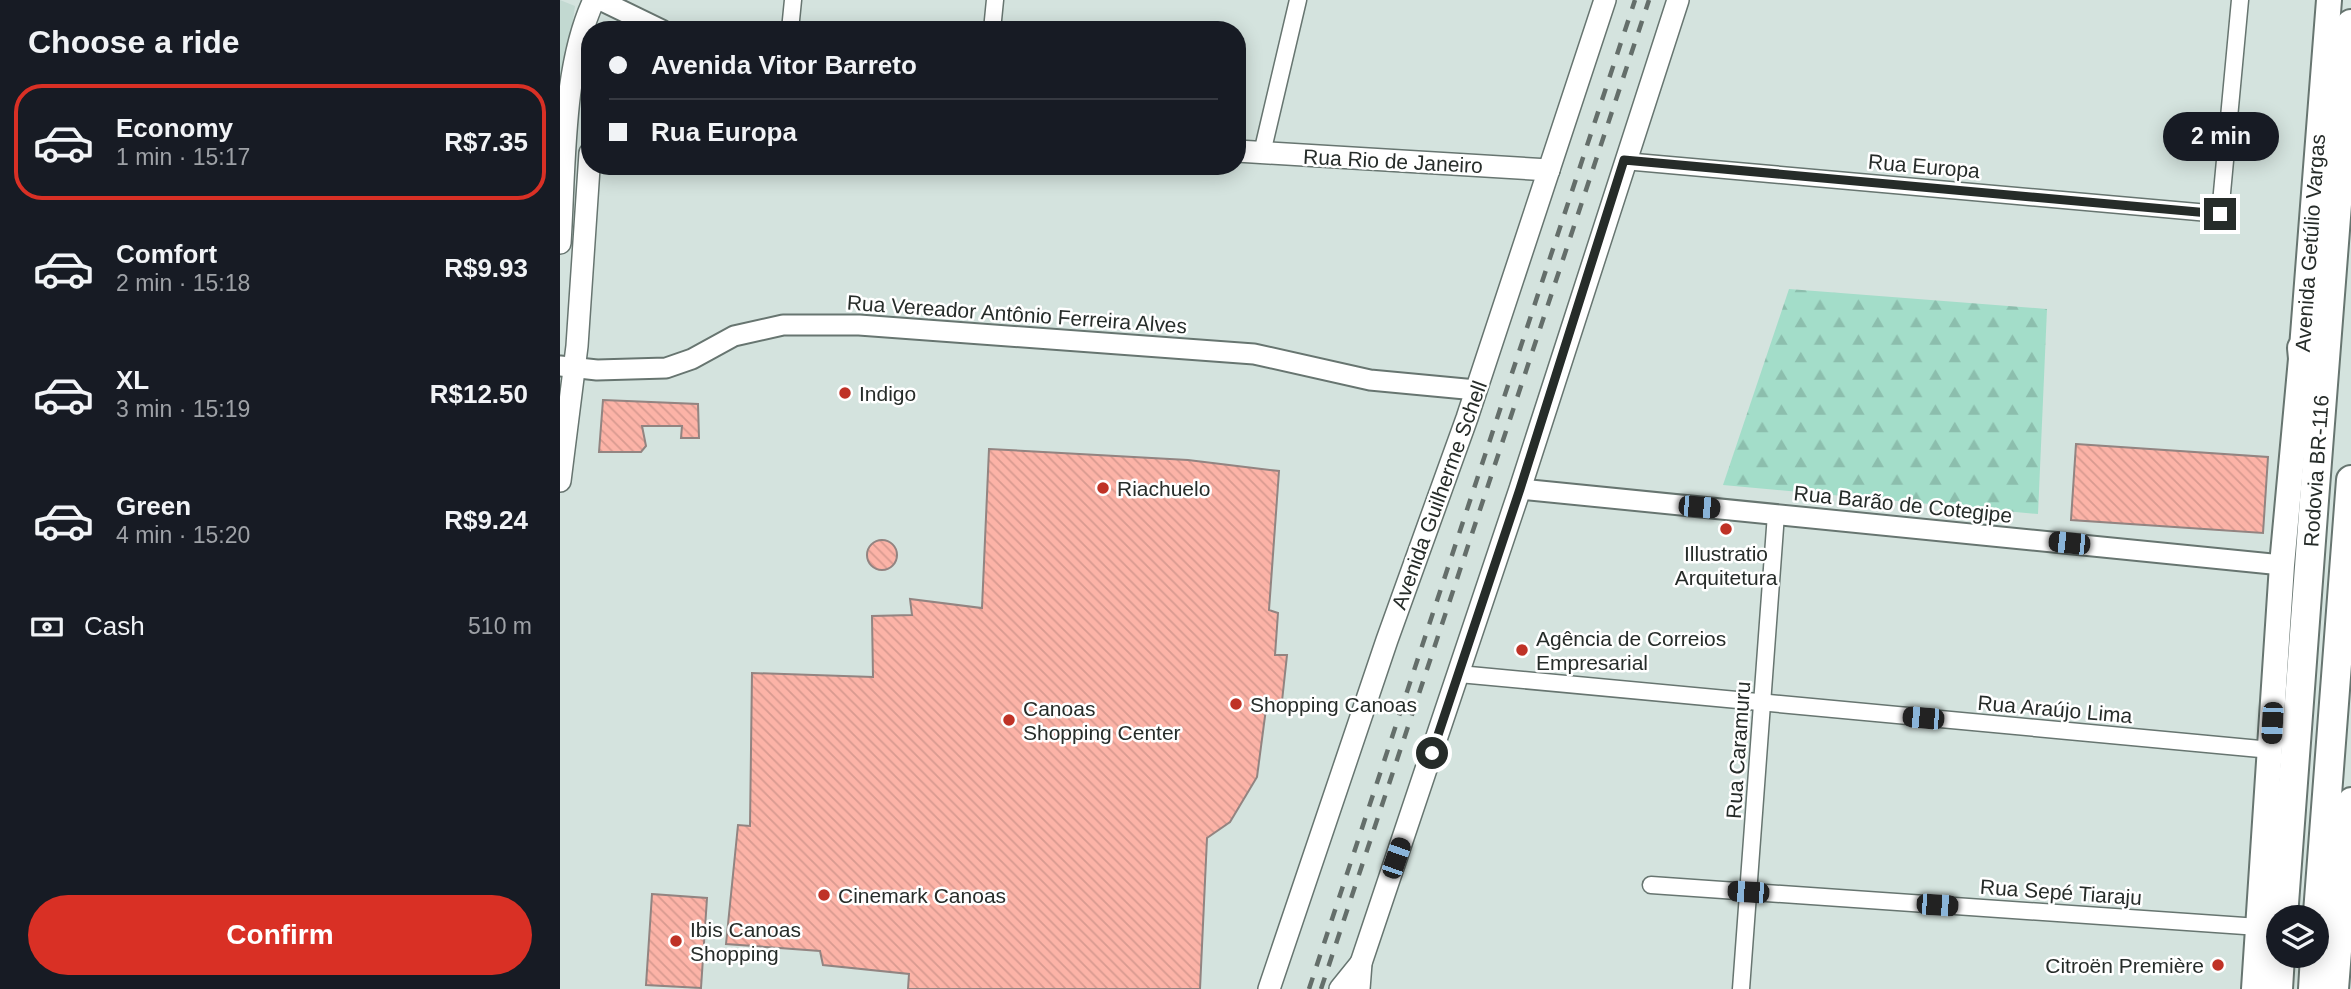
<!DOCTYPE html>
<html lang="en">
<head>
<meta charset="utf-8">
<style>
	:root { --surface:#171b24; --page:#242831; --text:#f1f3f6; --muted:#9ea1a6; --line:#363941; --accent:#d93025 }
	body { margin:0; font-family:Helvetica,sans-serif; background:var(--page); color:var(--text); height:100vh; display:flex; flex-direction:column; font-size:26px; white-space:nowrap }
	* { box-sizing:border-box; margin:0 }
	p { font-size:23px; color:var(--muted) }
	.icon { flex:none; width:38px; height:38px; fill:none; stroke:currentColor; stroke-width:2; stroke-linecap:round; stroke-linejoin:round }
	.map { position:relative; flex:1; overflow:hidden }
	.drawer { display:flex; flex-direction:column; background:var(--surface); width:560px }
	.drawer>* { flex:none }
	.banner { position:absolute; left:21px; top:21px; width:665px; height:154px; border-radius:28px; box-shadow:0 4px 18px #0003; display:grid; align-content:center; height:154px; padding:0 28px; background:var(--surface) }
	.controls { position:absolute; left:1706px; top:905px; display:grid; gap:14px }
	.controls a { display:grid; place-items:center; width:63px; height:63px; border-radius:50%; background:var(--surface); box-shadow:0 4px 18px #0003; font-size:35px }
	.end { position:absolute; width:32px; height:32px; margin:-16px; border:9px solid #262c29; background:#fff; box-shadow:0 0 0 4px #fff }
	.from { border-radius:50% }
	.bubble { position:absolute; height:49px; border-radius:24px; background:var(--surface); box-shadow:0 4px 18px #0003; font-size:23px; font-weight:600; line-height:49px; text-align:center }
	.car { position:absolute; width:21px; height:42px; margin:-21px -10px; border-radius:9px; box-shadow:0 0 5px 2px #0007; background:linear-gradient(#222 24%,#8ab4d8 0 40%,#222 0 76%,#8ab4d8 0 86%,#222 0) }
	.banner b { display:flex; align-items:center; gap:24px; height:66px; font-size:26px }
	.banner b+b { border-top:2px solid var(--line) }
	.banner i { width:18px; height:18px; background:var(--text) }
	ul { padding:0; list-style:none }
	li { display:flex; align-items:center; gap:21px; height:116px; margin:0 14px 10px; padding:0 14px; border:4px solid transparent; border-radius:28px }
	li div { flex:1 }
	li b { display:block; font-size:26px }
	li em { font-style:normal; font-weight:600 }
	li.on { border-color:var(--accent) }
	li>.icon { width:63px; height:63px; stroke-width:1.5 }
	h2 { padding:0 28px; font-size:32px; line-height:84px }
	.pay { display:flex; align-items:center; gap:18px; height:77px; padding:0 28px; font-size:26px }
	.pay p { margin-inline-start:auto }
	.action { display:flex; gap:14px; margin-top:auto; padding:14px 28px }
	.action a { flex:1; height:80px; border-radius:42px; background:var(--accent); color:#fff; font-size:28px; font-weight:600; line-height:80px; text-align:center }
	main { display:flex; flex:1; min-height:0 }
	.map>svg:first-child { display:block }
	.built { fill:#c2d9d1 }
	.forest { fill:url(#forest-firs) }
	.building { fill:url(#building-back-hatch); stroke:#928481; stroke-width:2 }
	.lines { fill:none; stroke-linecap:round; stroke-linejoin:round }
	.minor-casing { stroke:#677570; stroke-width:19 }
	.tertiary-casing { stroke:#677570; stroke-width:23 }
	.secondary-casing { stroke:#677570; stroke-width:24 }
	.primary-casing { stroke:#677570; stroke-width:28 }
	.motorway-casing { stroke:#677570; stroke-width:32 }
	.minor { stroke:#fff; stroke-width:16 }
	.tertiary { stroke:#fff; stroke-width:19 }
	.secondary { stroke:#fff; stroke-width:21 }
	.primary { stroke:#fff; stroke-width:24 }
	.motorway { stroke:#fff; stroke-width:28 }
	.rail { stroke:#646e6a; stroke-width:4.5; stroke-dasharray:12 12; stroke-linecap:butt }
	.route { stroke:#262c29; stroke-width:9 }
	.poi-dot { fill:#bf3226; stroke:#fff; stroke-width:2.5 }
	.labels { text-anchor:middle; dominant-baseline:central; stroke-width:5; stroke-linejoin:round; paint-order:stroke }
	.street-label { font-size:21px; fill:#262c29; stroke:#fff }
	.poi-label { font-size:21px; fill:#262c29; stroke:#fff; text-anchor:start }
</style>
</head>
<body>
<main>
<section class="drawer">
<h2>Choose a ride</h2>
<ul>
<li class="on"><svg class="icon" aria-label="car" viewBox="0 0 24 24"><path d="M5 17H2v-5l4-1 3-4h7l3 4 3 1v5h-3M9 17h6M6 11h13"/><circle cx="7" cy="17" r="2"/><circle cx="17" cy="17" r="2"/></svg><div><b>Economy</b><p>1 min · 15:17</p></div><em>R$7.35</em></li>
<li><svg class="icon" aria-label="car" viewBox="0 0 24 24"><path d="M5 17H2v-5l4-1 3-4h7l3 4 3 1v5h-3M9 17h6M6 11h13"/><circle cx="7" cy="17" r="2"/><circle cx="17" cy="17" r="2"/></svg><div><b>Comfort</b><p>2 min · 15:18</p></div><em>R$9.93</em></li>
<li><svg class="icon" aria-label="car" viewBox="0 0 24 24"><path d="M5 17H2v-5l4-1 3-4h7l3 4 3 1v5h-3M9 17h6M6 11h13"/><circle cx="7" cy="17" r="2"/><circle cx="17" cy="17" r="2"/></svg><div><b>XL</b><p>3 min · 15:19</p></div><em>R$12.50</em></li>
<li><svg class="icon" aria-label="car" viewBox="0 0 24 24"><path d="M5 17H2v-5l4-1 3-4h7l3 4 3 1v5h-3M9 17h6M6 11h13"/><circle cx="7" cy="17" r="2"/><circle cx="17" cy="17" r="2"/></svg><div><b>Green</b><p>4 min · 15:20</p></div><em>R$9.24</em></li>
</ul>
<div class="pay"><svg class="icon" aria-label="cash" viewBox="0 0 24 24"><path d="M3 7h18v10H3z"/><circle cx="12" cy="12" r="2"/></svg>Cash<p>510 m</p></div>
<div class="action"><a>Confirm</a></div>
</section>
<div class="map">
<svg width="1791" height="989" viewBox="0 0 1791 989">
	<defs>
		<pattern id="forest-firs" width="22" height="20" patternUnits="userSpaceOnUse" patternTransform="scale(1.75)"><rect width="22" height="20" fill="#a3ddc9"/><path d="M5 1l3.5 6h-7zM16 11l3.5 6h-7z" fill="#8cbead"/></pattern>
		<pattern id="building-back-hatch" width="6" height="6" patternUnits="userSpaceOnUse" patternTransform="scale(1.75)"><rect width="6" height="6" fill="#fcb3a7"/><path d="M-1 5l2 2M0 0l6 6M5-1l2 2" fill="none" stroke="#d89a90"/></pattern>
	</defs>
	<rect width="100%" height="100%" fill="#d4e3de"/>
	<path class="built" d="M 0,0 L 15,6 L 2,100 L 0,99 Z"/>
	<path class="forest" d="M 1229,289 L 1487,309 L 1478,514 L 1163,485 Z"/>
	<g class="building">
		<path d="M 43,400 L 138,404 L 139,438 L 121,438 L 122,426 L 82,426 L 86,446 L 81,452 L 39,452 Z"/>
		<path d="M 1516,444 L 1708,457 L 1703,533 L 1511,520 Z"/>
		<path d="M 429,449 L 628,460 L 719,471 L 709,610 L 718,613 L 715,655 L 727,655 L 722,701 L 707,701 L 697,777 L 670,822 L 647,838 L 640,989 L 348,989 L 349,974 L 263,965 L 260,951 L 166,944 L 178,825 L 190,826 L 192,673 L 313,677 L 312,616 L 352,615 L 350,599 L 422,608 Z"/>
		<circle cx="322" cy="555" r="15"/>
		<path d="M 92,894 L 147,898 L 141,988 L 86,985 Z"/>
	</g>
	<g class="lines">
		<defs>
			<g id="minor">
				<path d="M 230,30 L 233,0"/>
				<path d="M 432,30 L 435,0"/>
				<path d="M 702,153 L 738,0"/>
				<path d="M 1064,161 L 1660,214 L 1680,0"/>
				<path d="M 899,674 L 1711,750"/>
				<path d="M 1091,885 L 1699,927"/>
				<path d="M 1181,989 L 1216,514"/>
			</g>
			<g id="tertiary">
				<path d="M 40,0 L 102,30"/>
				<path d="M 0,366 L 37,370 L 106,368 L 132,359 L 174,336 L 223,325 L 299,325 L 694,354 L 810,380 L 916,390"/>
				<path d="M 960,489 L 1722,565"/>
			</g>
			<g id="secondary">
				<path d="M 677,151 L 989,170"/>
				<path d="M 0,243 C 5,168 2,68 34,0"/>
				<path d="M 0,481 L 17,346 L 30,153"/>
				<path d="M 709,989 L 827,640 L 907,418 L 1045,0"/>
				<path d="M 780,989 L 801,963"/>
				<path d="M 799,989 L 801,963 L 960,489 L 1118,0"/>
			</g>
			<g id="primary">
				<path d="M 1694,989 L 1722,565 L 1742,348 L 1769,0"/>
				<path d="M 1776,989 L 1791,800"/>
			</g>
			<g id="motorway">
				<path d="M 1742,348 L 1747,401"/>
				<path d="M 1723,917 C 1745,619 1767,322 1791,24"/>
				<path d="M 1757,926 L 1791,480"/>
				<path d="M 1718,989 L 1720,956"/>
				<path d="M 1753,989 L 1755,956"/>
			</g>
		</defs>
		<use href="#minor" class="minor-casing"/>
		<use href="#tertiary" class="tertiary-casing"/>
		<use href="#secondary" class="secondary-casing"/>
		<use href="#primary" class="primary-casing"/>
		<use href="#motorway" class="motorway-casing"/>
		<use href="#minor" class="minor"/>
		<use href="#tertiary" class="tertiary"/>
		<use href="#secondary" class="secondary"/>
		<use href="#primary" class="primary"/>
		<use href="#motorway" class="motorway"/>
		<g class="rail">
			<path d="M 749,989 L 1075,0"/>
			<path d="M 761,989 L 1089,0"/>
		</g>
	</g>
	<g class="lines">
		<path class="route" d="M 872,753 L 960,489 L 1064,160 L 1660,214"/>
	</g>
	<g class="poi-dot">
		<circle cx="285" cy="393" r="7"/>
		<circle cx="543" cy="488" r="7"/>
		<circle cx="1166" cy="529" r="7"/>
		<circle cx="962" cy="650" r="7"/>
		<circle cx="676" cy="704" r="7"/>
		<circle cx="449" cy="720" r="7"/>
		<circle cx="264" cy="895" r="7"/>
		<circle cx="116" cy="941" r="7"/>
		<circle cx="1658" cy="965" r="7"/>
	</g>
	<g class="labels">
		<g class="street-label">
			<text transform="translate(833 161) rotate(3)">Rua Rio de Janeiro</text>
			<text transform="translate(1364 166) rotate(5)">Rua Europa</text>
			<text transform="translate(1750 243) rotate(-86)">Avenida Getúlio Vargas</text>
			<text transform="translate(457 314) rotate(4)">Rua Vereador Antônio Ferreira Alves</text>
			<text transform="translate(1756 471) rotate(-86)">Rodovia BR-116</text>
			<text transform="translate(879 495) rotate(-70)">Avenida Guilherme Schell</text>
			<text transform="translate(1343 504) rotate(6)">Rua Barão de Cotegipe</text>
			<text transform="translate(1495 709) rotate(5)">Rua Araújo Lima</text>
			<text transform="translate(1178 750) rotate(-86)">Rua Caramuru</text>
			<text transform="translate(1501 892) rotate(4)">Rua Sepé Tiaraju</text>
		</g>
		<g class="poi-label">
			<text x="299" y="393">Indigo</text>
			<text x="557" y="488">Riachuelo</text>
			<text x="1166" y="553" text-anchor="middle">Illustratio<tspan x="1166" dy="24">Arquitetura</tspan></text>
			<text x="976" y="638">Agência de Correios<tspan x="976" dy="24">Empresarial</tspan></text>
			<text x="690" y="704">Shopping Canoas</text>
			<text x="463" y="708">Canoas<tspan x="463" dy="24">Shopping Center</tspan></text>
			<text x="278" y="895">Cinemark Canoas</text>
			<text x="130" y="929">Ibis Canoas<tspan x="130" dy="24">Shopping</tspan></text>
			<text x="1644" y="965" text-anchor="end">Citroën Première</text>
		</g>
	</g>
</svg>
<div class="controls">
<a><svg class="icon" aria-label="layers" viewBox="0 0 24 24"><path d="M12 4l9 5-9 5-9-5zM3 14l9 5 9-5"/></svg></a>
</div>
<i class="end from" style="left:872px;top:753px"></i>
<i class="end" style="left:1660px;top:214px"></i>
<div class="bubble" style="left:1603px;top:112px;width:116px">2 min</div>
<i class="car" style="left:1139px;top:507px;rotate:95deg"></i>
<i class="car" style="left:1509px;top:543px;rotate:276deg"></i>
<i class="car" style="left:1363px;top:718px;rotate:275deg"></i>
<i class="car" style="left:1712px;top:723px;rotate:183deg"></i>
<i class="car" style="left:836px;top:858px;rotate:19deg"></i>
<i class="car" style="left:1188px;top:892px;rotate:274deg"></i>
<i class="car" style="left:1377px;top:905px;rotate:94deg"></i>
<div class="banner">
<b><i class="from"></i>Avenida Vitor Barreto</b>
<b><i></i>Rua Europa</b>
</div>
</div>
</main>
</body>
</html>
